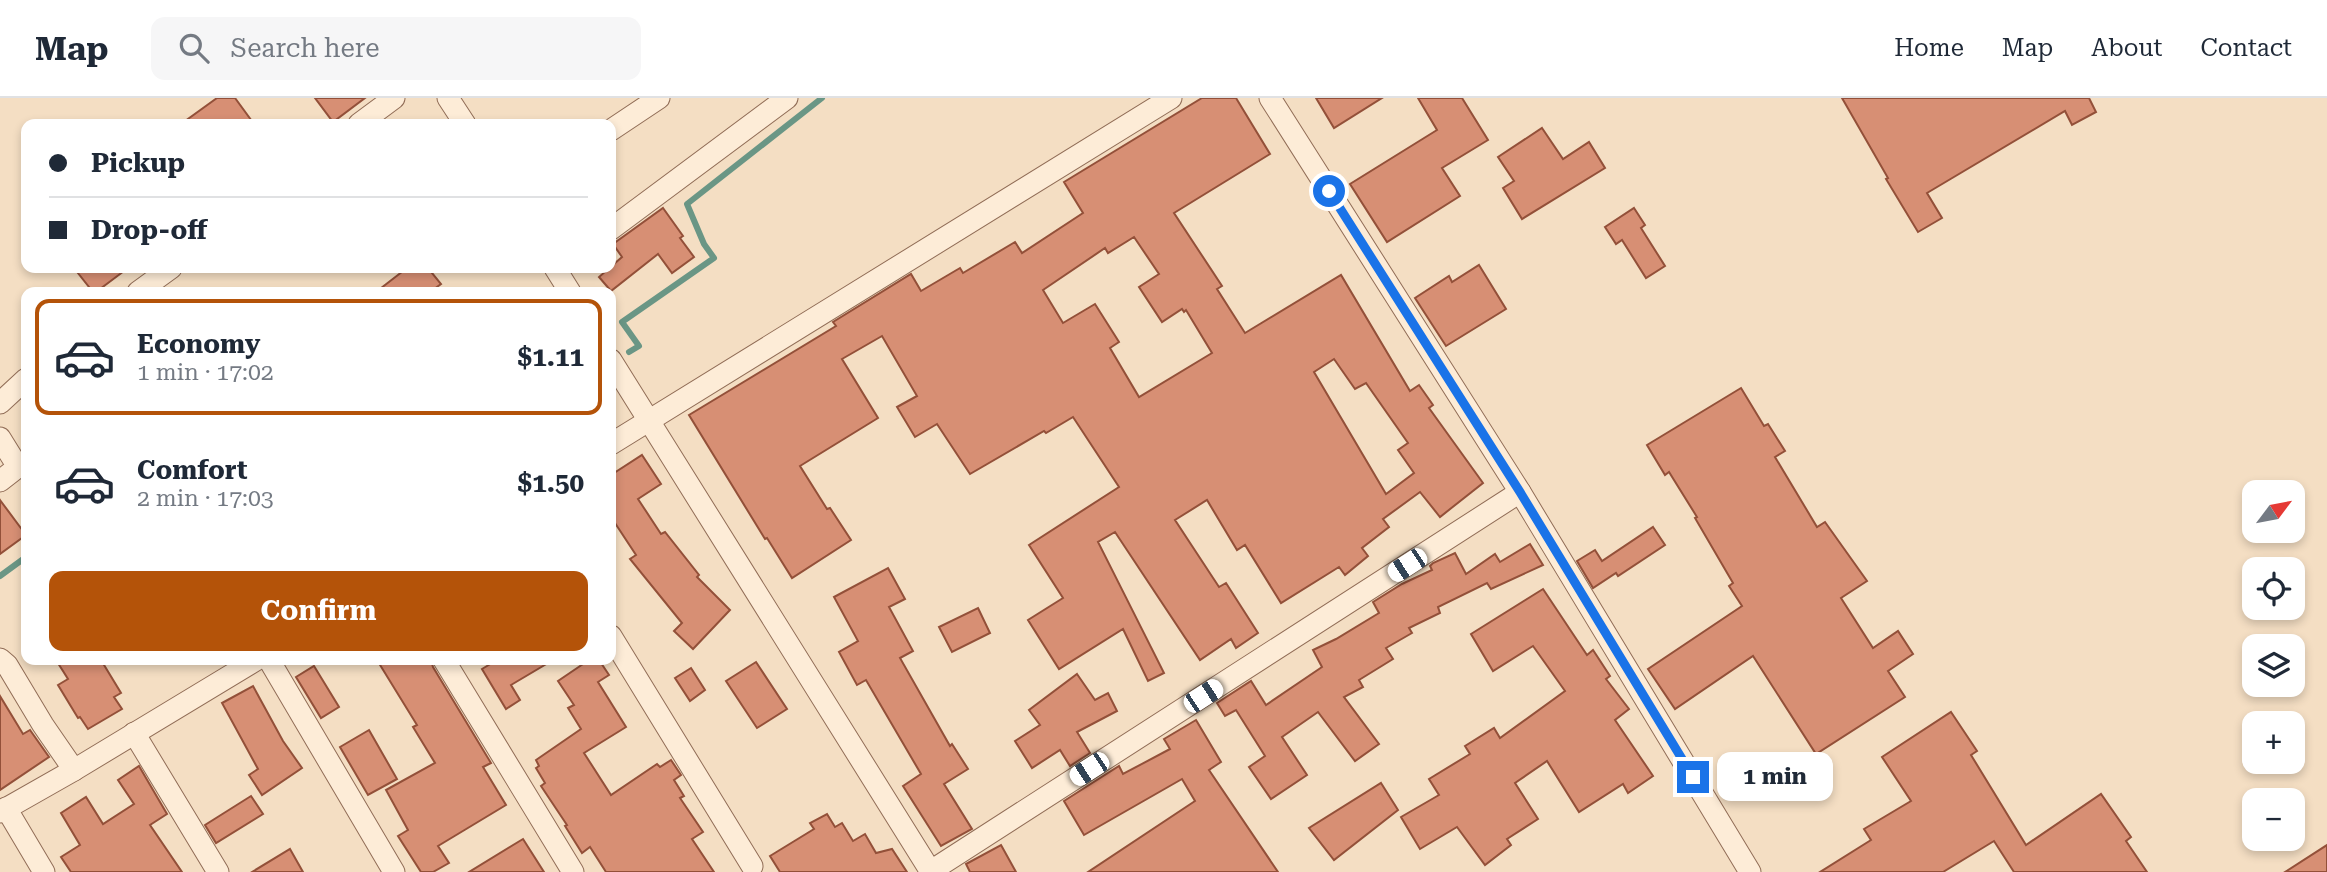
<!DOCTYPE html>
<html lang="en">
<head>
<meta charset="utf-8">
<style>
	:root { --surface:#fff; --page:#f6f6f7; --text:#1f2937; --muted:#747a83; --line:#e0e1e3; --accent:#b45309 }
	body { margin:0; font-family:"Roboto Serif",serif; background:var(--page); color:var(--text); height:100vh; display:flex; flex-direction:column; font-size:26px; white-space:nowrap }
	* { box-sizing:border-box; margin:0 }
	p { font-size:23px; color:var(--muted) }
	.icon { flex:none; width:38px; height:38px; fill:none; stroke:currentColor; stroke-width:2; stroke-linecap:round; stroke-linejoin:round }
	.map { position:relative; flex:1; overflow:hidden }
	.panel { position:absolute; left:21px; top:189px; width:595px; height:378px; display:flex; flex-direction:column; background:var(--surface); border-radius:14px; box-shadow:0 4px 10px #0003 }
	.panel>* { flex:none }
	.banner { position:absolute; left:21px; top:21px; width:595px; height:154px; border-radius:14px; box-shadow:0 4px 10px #0003; display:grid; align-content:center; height:154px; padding:0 28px; background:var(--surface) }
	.needle { width:46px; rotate:58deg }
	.tools { position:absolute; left:2242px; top:382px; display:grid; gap:14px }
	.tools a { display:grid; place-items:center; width:63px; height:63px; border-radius:14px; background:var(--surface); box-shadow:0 4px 10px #0003; font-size:35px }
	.end { position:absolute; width:32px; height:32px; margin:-16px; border:9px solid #1a73e8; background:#fff; box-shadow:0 0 0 4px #fff }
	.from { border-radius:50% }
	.bubble { position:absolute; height:49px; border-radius:14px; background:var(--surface); box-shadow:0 4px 10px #0003; font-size:23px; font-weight:700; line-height:49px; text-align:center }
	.car { position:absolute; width:21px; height:42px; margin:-21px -10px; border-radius:9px; box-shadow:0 0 5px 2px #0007; background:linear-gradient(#fff 24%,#345 0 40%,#fff 0 76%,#345 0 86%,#fff 0) }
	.banner b { display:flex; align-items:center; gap:24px; height:66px; font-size:26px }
	.banner b+b { border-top:2px solid var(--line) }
	.banner i { width:18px; height:18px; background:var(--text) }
	ul { padding:12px 0 0; list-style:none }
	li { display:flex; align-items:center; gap:21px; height:116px; margin:0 14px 10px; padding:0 14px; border:4px solid transparent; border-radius:14px }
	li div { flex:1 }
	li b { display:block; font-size:26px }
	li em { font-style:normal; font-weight:700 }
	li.active { border-color:var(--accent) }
	li>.icon { width:63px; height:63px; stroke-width:1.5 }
	.primary-button { display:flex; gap:14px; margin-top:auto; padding:14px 28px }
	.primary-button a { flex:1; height:80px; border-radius:14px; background:var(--accent); color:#fff; font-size:28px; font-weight:700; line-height:80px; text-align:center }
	header { display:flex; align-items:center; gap:42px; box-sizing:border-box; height:98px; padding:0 35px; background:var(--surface); border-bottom:2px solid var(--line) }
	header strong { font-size:33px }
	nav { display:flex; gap:38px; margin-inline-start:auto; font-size:24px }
	.search { width:490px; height:63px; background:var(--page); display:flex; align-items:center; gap:18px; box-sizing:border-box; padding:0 24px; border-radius:14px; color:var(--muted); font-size:26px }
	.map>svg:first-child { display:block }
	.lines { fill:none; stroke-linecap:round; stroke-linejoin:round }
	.stream { stroke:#6a9685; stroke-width:6 }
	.building { fill:#d78f74; stroke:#935039; stroke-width:2; fill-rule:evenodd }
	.minor-casing { stroke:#916d57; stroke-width:23 }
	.minor { stroke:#fdecd7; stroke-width:21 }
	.route { stroke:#1a73e8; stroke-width:9 }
</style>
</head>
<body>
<header>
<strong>Map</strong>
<div class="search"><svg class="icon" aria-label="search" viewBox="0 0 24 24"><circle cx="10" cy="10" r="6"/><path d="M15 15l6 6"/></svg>Search here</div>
<nav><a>Home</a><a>Map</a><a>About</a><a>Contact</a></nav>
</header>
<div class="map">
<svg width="2327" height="774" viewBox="0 0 2327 774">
	<rect width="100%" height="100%" fill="#f4dec3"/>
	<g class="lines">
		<g class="stream">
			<path d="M 629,254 L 639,248 L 622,224 L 714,160 L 704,146 L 687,106 L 822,0"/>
			<path d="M 0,478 L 26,459"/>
		</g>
	</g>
	<g class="building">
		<path d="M 217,0 L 235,0 L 254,26 L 181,26 Z"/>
		<path d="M 315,0 L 365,0 L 333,24 Z"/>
		<path d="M 1202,0 L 1236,0 L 1270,56 L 1174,115 L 1222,188 L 1217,191 L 1245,235 L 1341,177 L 1410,293 L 1419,287 L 1433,307 L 1429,310 L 1483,385 L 1440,419 L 1420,394 L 1383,421 L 1389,429 L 1362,450 L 1368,458 L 1345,477 L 1339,469 L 1281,505 L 1245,447 L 1237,452 L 1207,402 L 1175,422 L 1219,489 L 1226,485 L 1258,535 L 1236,550 L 1231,541 L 1200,562 L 1115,434 L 1098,444 L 1164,575 L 1148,583 L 1123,531 L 1059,571 L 1028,522 L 1063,500 L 1029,447 L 1119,389 L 1073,319 L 1046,335 L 1044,333 L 970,376 L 937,326 L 915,339 L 897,309 L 917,298 L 882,238 L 842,261 L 878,320 L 800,368 L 827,411 L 830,410 L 851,442 L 792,480 L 767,440 L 765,441 L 689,317 L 836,228 L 833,224 L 911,176 L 921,193 L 960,170 L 963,175 L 1015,144 L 1022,155 L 1083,115 L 1064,84 ZM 1134,139 L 1159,176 L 1139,189 L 1162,224 L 1182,211 L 1184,214 L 1186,212 L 1212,255 L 1139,299 L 1110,250 L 1119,244 L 1095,206 L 1063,225 L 1043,192 L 1105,150 L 1108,155 ZM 1334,261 L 1355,291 L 1366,285 L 1408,345 L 1398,352 L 1414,375 L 1386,396 L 1314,274 Z"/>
		<path d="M 1316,0 L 1382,0 L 1334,30 Z"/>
		<path d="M 1418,0 L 1462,0 L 1488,42 L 1442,70 L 1460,98 L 1387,144 L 1350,86 L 1437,32 Z"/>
		<path d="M 1842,0 L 2089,0 L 2096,14 L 2072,27 L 2065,13 L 1927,95 L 1942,120 L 1918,134 L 1886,81 L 1888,80 Z"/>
		<path d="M 1542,30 L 1563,61 L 1589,44 L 1605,70 L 1522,121 L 1503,90 L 1514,83 L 1498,59 Z"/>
		<path d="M 663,110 L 683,138 L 680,140 L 694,159 L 672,175 L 658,156 L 611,193 L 599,179 L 622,159 L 613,146 Z"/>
		<path d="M 1634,110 L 1645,127 L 1641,130 L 1665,168 L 1646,180 L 1622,142 L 1616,146 L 1605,129 Z"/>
		<path d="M 1479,167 L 1506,211 L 1446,248 L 1415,200 L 1449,178 L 1452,184 Z"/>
		<path d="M 74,170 L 128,170 L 96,194 L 93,194 Z"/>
		<path d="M 407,170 L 428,170 L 441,186 L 430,194 L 376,194 Z"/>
		<path d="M 1741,290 L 1764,328 L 1768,326 L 1785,353 L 1775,359 L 1817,429 L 1825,424 L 1867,483 L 1841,500 L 1873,550 L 1898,533 L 1913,556 L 1888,573 L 1905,599 L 1816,656 L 1753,558 L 1675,611 L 1648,571 L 1742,508 L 1729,488 L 1733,485 L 1695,420 L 1697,419 L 1669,374 L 1665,377 L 1647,347 Z"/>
		<path d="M 642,357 L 661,386 L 638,401 L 661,436 L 665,434 L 699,477 L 697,479 L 730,512 L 693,551 L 674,533 L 682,525 L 630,461 L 636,457 L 611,419 L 611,377 Z"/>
		<path d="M 0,402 L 26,437 L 0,456 Z"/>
		<path d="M 1653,429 L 1665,447 L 1618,478 L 1616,475 L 1593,490 L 1577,463 L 1595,452 L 1602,463 Z"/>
		<path d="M 1530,446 L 1543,467 L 1491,491 L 1487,485 L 1438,509 L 1440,515 L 1409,530 L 1412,535 L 1386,550 L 1393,561 L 1359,582 L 1363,589 L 1344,599 L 1379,646 L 1355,663 L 1318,614 L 1282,639 L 1307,677 L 1271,701 L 1249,669 L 1265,658 L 1236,612 L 1225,618 L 1217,605 L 1251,583 L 1266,607 L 1322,569 L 1313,552 L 1336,541 L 1379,515 L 1373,504 L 1402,486 L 1432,472 L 1430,468 L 1433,465 L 1455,455 L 1466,476 L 1495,456 L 1500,464 Z"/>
		<path d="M 888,470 L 905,501 L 889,509 L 913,553 L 900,560 L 950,648 L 952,646 L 968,671 L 944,686 L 972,731 L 941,748 L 903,688 L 921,676 L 866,582 L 857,587 L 839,554 L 858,543 L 834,499 Z"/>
		<path d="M 1543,491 L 1587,557 L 1593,552 L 1610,578 L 1606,581 L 1629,611 L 1615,622 L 1653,678 L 1628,695 L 1623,686 L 1579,714 L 1547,663 L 1515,685 L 1538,721 L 1507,741 L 1511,747 L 1485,767 L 1457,729 L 1420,751 L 1401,719 L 1439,697 L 1429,681 L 1470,656 L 1465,648 L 1494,630 L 1500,640 L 1565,593 L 1533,548 L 1493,573 L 1471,536 Z"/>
		<path d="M 978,510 L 990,535 L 952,554 L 939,529 Z"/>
		<path d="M 56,562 L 101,562 L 121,595 L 114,599 L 122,611 L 88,631 L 80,619 L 78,620 L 58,587 L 68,581 Z"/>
		<path d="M 377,562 L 431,562 L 433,569 L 491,665 L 483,669 L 506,707 L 438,748 L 449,765 L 433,774 L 421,774 L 398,738 L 408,732 L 386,692 L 435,665 L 413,629 L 417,627 Z"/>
		<path d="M 497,562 L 553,562 L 511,587 L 520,602 L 506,611 L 482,571 Z"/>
		<path d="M 589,562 L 599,562 L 609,577 L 598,584 L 626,629 L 584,655 L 611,697 L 657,666 L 660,669 L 671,662 L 681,677 L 674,682 L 684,698 L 680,700 L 703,734 L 692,741 L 714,774 L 606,774 L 590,749 L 582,755 L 565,728 L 567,727 L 541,688 L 545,685 L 536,670 L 539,668 L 536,662 L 581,631 L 568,610 L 574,607 L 558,583 Z"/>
		<path d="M 756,564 L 787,611 L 757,630 L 726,583 Z"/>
		<path d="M 314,568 L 339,609 L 321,620 L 296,579 Z"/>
		<path d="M 691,570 L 705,592 L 690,603 L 675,580 Z"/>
		<path d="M 1077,576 L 1095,602 L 1108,595 L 1117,613 L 1077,634 L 1090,655 L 1070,668 L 1060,652 L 1032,670 L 1015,643 L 1040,627 L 1029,612 Z"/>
		<path d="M 253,588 L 283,643 L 302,670 L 262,697 L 249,677 L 258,671 L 222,605 Z"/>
		<path d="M 0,598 L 23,636 L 30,632 L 49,659 L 0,692 Z"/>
		<path d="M 1951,614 L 1977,653 L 1971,657 L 2026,747 L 2101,696 L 2131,739 L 2126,743 L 2147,774 L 2014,774 L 1994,743 L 1943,774 L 1820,774 L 1871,742 L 1864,731 L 1911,703 L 1882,659 Z"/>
		<path d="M 1196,622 L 1221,664 L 1209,672 L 1278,774 L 1088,774 L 1195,703 L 1182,681 L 1084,737 L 1064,703 L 1119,668 L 1123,676 L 1170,651 L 1164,641 Z"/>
		<path d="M 369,632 L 397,681 L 368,697 L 340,649 Z"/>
		<path d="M 139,668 L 167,716 L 150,727 L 182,774 L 71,774 L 61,759 L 80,747 L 61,715 L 86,699 L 103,726 L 134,706 L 118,682 Z"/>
		<path d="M 1381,685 L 1398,712 L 1334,762 L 1309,730 Z"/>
		<path d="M 251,698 L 263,716 L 216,745 L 205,727 Z"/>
		<path d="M 827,716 L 835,729 L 842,725 L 853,743 L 865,736 L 876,755 L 892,751 L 907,774 L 780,774 L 770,758 L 814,731 L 810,725 Z"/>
		<path d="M 523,741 L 544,774 L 469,774 Z"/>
		<path d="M 1001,747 L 1016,774 L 970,774 L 966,766 Z"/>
		<path d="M 2327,747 L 2327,774 L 2285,774 Z"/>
		<path d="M 290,751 L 303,774 L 252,774 Z"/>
	</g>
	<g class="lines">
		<defs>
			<g id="minor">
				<path d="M 448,0 L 465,26"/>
				<path d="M 1270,0 L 1520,394 L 1750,774"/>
				<path d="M 359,26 L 394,0"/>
				<path d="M 611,32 L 659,0"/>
				<path d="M 611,131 L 787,0"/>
				<path d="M 555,170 L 570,194"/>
				<path d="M 138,194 L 171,170"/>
				<path d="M 611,262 L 931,774"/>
				<path d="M 0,305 L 26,281"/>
				<path d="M 0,340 L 18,369 L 0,383"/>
				<path d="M 611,346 L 1171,0"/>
				<path d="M 611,538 L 752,768"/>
				<path d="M 0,561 L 7,567 L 43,627 L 74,672"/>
				<path d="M 269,562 L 394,774"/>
				<path d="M 444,562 L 573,774"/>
				<path d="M 134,635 L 218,774"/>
				<path d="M 6,710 L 44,774"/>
				<path d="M 0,714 L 74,672 L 256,562"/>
				<path d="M 931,773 L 1520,394"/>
			</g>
		</defs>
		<use href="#minor" class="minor-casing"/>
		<use href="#minor" class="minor"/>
	</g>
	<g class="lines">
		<path class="route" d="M 1329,93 L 1520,394 L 1693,679"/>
	</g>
</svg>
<div class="tools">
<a><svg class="needle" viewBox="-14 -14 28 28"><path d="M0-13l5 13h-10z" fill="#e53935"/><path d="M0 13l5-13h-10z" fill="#747a83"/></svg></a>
<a><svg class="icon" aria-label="locate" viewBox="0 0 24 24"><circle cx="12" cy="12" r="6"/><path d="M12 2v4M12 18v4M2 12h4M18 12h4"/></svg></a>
<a><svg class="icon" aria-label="layers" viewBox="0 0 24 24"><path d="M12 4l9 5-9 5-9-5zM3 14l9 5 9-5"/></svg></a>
<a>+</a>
<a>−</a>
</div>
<i class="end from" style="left:1329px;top:93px"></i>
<i class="end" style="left:1693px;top:679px"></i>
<div class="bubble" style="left:1717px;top:654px;width:116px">1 min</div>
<i class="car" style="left:1407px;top:467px;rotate:237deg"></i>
<i class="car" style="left:1203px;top:598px;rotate:57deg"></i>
<i class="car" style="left:1089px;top:671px;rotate:237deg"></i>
<div class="banner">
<b><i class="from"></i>Pickup</b>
<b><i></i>Drop-off</b>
</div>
<section class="panel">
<ul>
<li class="active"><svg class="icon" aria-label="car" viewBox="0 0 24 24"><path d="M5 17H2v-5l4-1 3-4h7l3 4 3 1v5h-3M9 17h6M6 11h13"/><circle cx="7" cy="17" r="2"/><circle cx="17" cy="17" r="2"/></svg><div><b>Economy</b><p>1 min · 17:02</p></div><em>$1.11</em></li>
<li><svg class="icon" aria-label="car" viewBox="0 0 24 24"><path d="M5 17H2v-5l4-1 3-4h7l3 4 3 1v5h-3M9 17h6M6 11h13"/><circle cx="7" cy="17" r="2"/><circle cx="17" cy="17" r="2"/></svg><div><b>Comfort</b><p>2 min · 17:03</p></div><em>$1.50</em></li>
</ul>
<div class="primary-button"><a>Confirm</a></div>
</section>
</div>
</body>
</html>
